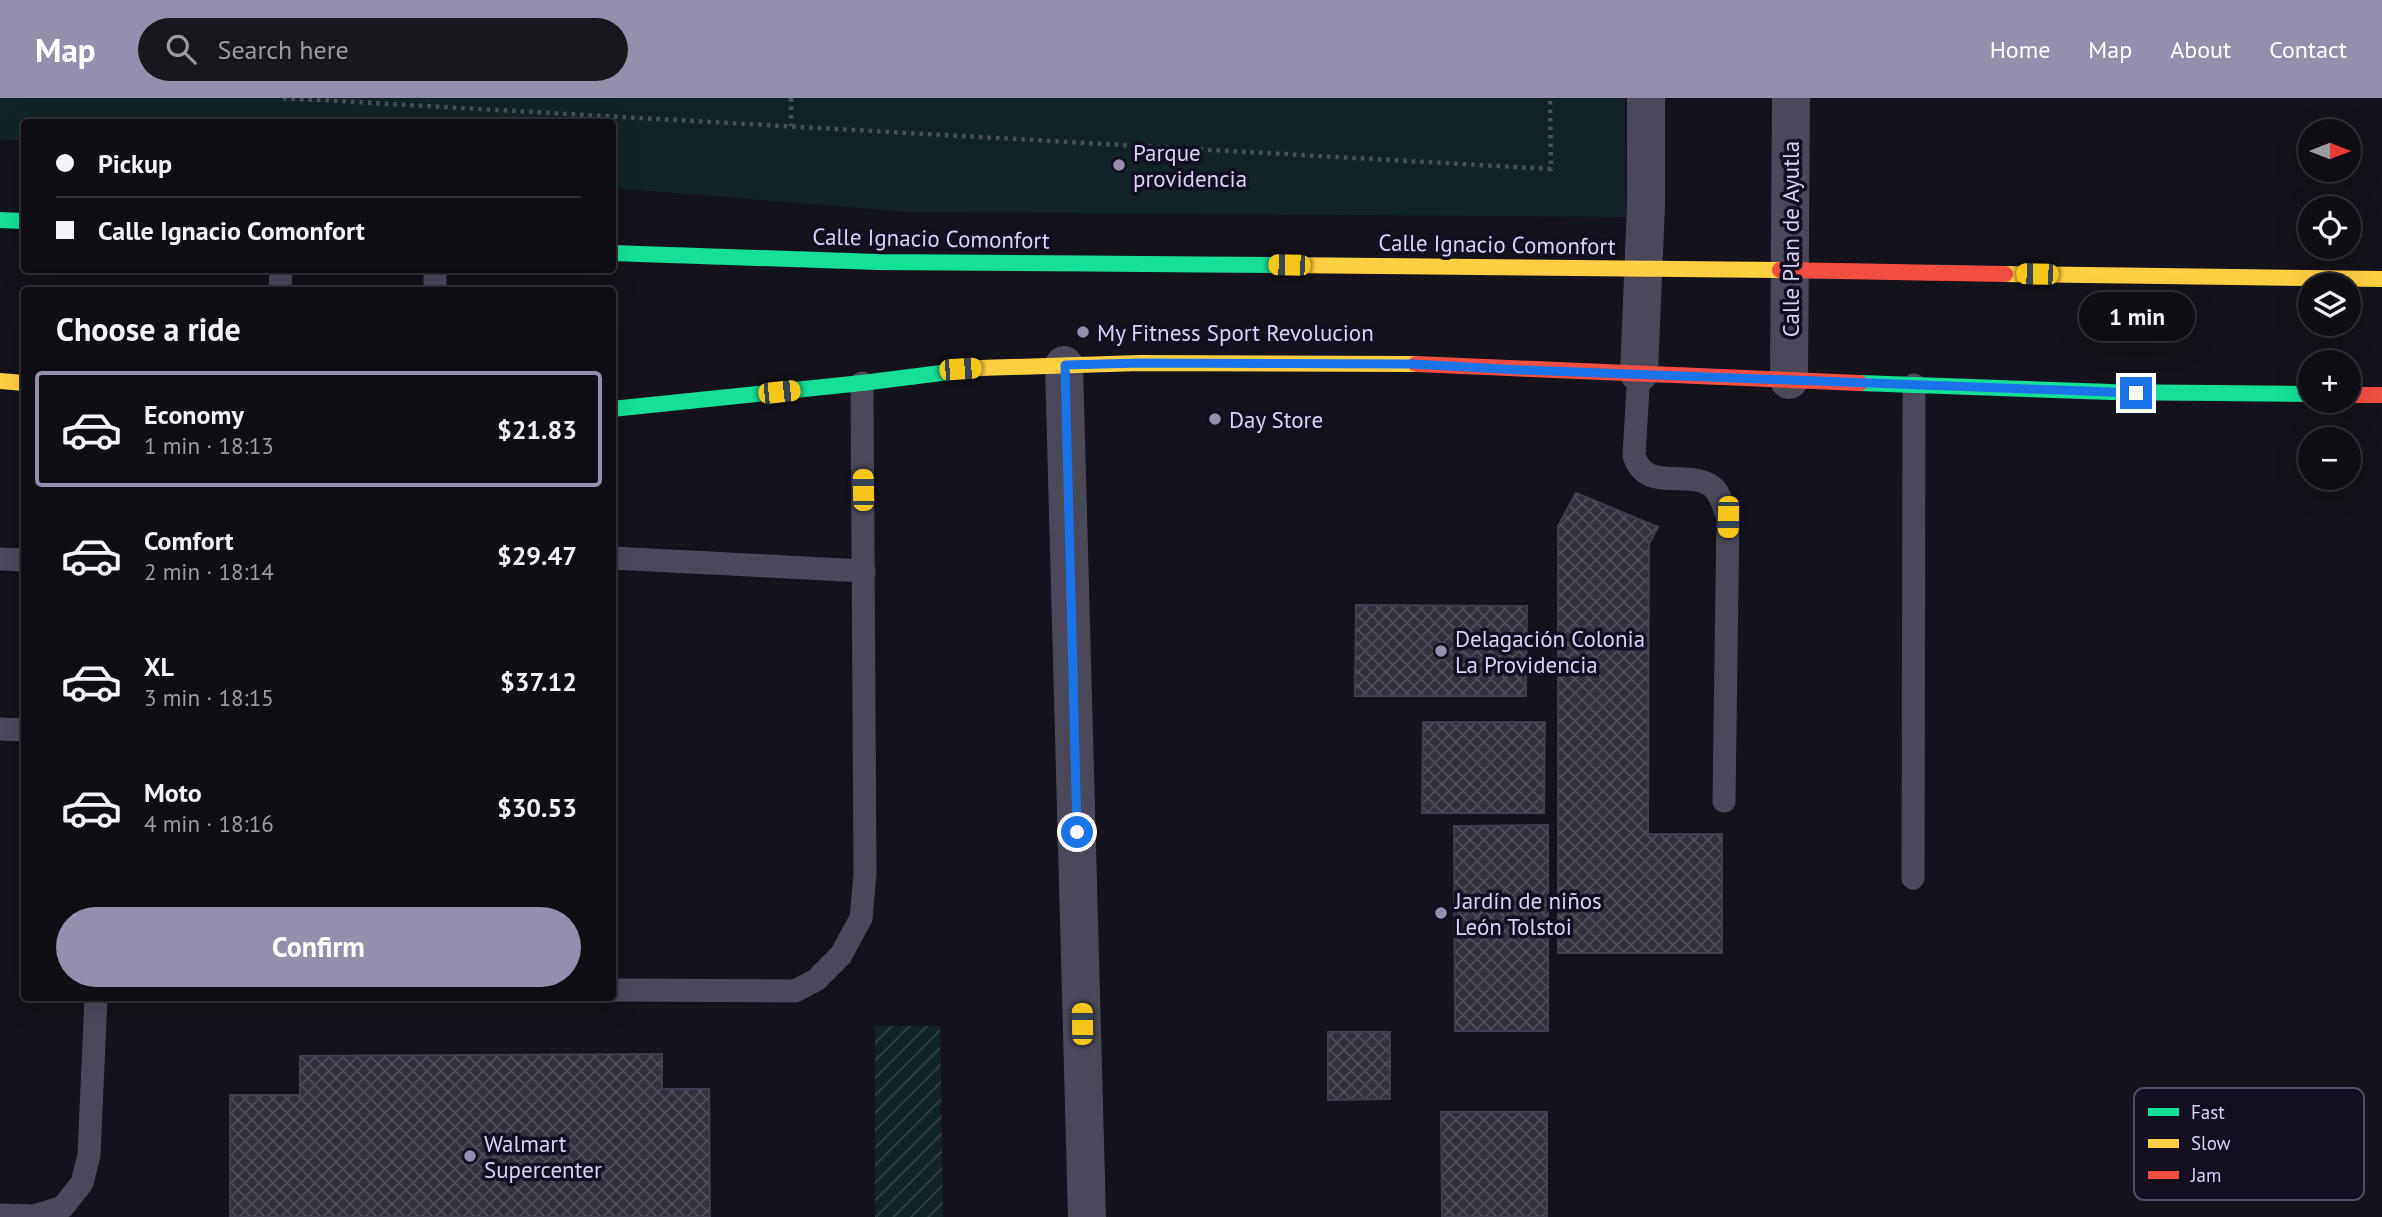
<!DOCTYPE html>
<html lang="en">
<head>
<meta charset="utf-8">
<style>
	:root { --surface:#0f0e14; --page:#18171d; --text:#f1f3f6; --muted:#9b9ca0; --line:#2f2e34; --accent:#958fab }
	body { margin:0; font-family:"PT Sans",sans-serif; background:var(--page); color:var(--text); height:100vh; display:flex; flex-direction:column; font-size:26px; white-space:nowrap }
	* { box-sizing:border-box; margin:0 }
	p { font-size:23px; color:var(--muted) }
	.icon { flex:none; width:38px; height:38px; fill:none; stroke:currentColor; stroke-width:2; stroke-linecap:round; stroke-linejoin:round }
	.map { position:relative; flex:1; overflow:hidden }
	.panel { position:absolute; left:21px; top:189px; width:595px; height:714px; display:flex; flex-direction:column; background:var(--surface); border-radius:7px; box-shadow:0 7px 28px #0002,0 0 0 2px var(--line) }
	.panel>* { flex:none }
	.top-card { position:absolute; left:21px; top:21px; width:595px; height:154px; border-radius:7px; box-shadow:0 7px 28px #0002,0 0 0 2px var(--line); display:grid; align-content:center; height:154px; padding:0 35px; background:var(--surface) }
	.needle { width:46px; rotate:90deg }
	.controls { position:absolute; left:2298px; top:21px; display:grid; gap:14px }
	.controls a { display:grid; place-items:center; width:63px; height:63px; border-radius:50%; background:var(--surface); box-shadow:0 7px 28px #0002,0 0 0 2px var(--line); font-size:35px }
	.end { position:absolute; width:32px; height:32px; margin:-16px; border:9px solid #1a73e8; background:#fff; box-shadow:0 0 0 4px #fff }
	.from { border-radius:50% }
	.bubble { position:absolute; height:49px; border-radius:24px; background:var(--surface); box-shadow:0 7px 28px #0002,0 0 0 2px var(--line); font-size:23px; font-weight:700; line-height:49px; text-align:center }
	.car { position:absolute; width:21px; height:42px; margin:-21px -10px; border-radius:9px; box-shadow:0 0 5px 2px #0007; background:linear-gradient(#f5c518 24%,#345 0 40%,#f5c518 0 76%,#345 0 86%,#f5c518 0) }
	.top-card b { display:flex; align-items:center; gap:24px; height:66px; font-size:26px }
	.top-card b+b { border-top:2px solid var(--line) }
	.top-card i { width:18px; height:18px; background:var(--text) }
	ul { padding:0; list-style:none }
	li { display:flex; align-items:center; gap:21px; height:116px; margin:0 14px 10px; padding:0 21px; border:4px solid transparent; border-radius:7px }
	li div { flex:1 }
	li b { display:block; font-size:26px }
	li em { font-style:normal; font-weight:700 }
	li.current { border-color:var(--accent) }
	li>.icon { width:63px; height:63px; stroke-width:1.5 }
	h2 { padding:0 35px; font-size:32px; line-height:84px }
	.cta { display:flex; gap:14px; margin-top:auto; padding:14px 35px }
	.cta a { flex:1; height:80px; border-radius:42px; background:var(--accent); color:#fff; font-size:28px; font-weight:700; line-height:80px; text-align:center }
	header { display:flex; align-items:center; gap:42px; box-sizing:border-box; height:98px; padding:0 35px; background:var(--accent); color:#fff }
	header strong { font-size:33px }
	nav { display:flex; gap:38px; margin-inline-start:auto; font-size:24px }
	.search { width:490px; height:63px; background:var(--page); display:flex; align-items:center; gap:18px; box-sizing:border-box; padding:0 24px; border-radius:38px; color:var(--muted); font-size:26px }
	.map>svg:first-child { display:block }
	.garden { fill:url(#garden-furrows) }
	.pitch { fill:#132325 }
	.building { fill:url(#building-cross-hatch); stroke:#423e4d; stroke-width:2 }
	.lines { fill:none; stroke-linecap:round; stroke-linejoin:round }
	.path { stroke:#474e5a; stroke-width:4.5; stroke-dasharray:3.5 5; stroke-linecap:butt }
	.lane { stroke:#4b485a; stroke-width:23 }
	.street { stroke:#4b485a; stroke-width:38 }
	.fast { stroke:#16e098; stroke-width:16 }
	.slow { stroke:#ffcf43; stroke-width:16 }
	.jam { stroke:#f24e42; stroke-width:16 }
	.route { stroke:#1a73e8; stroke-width:9 }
	.poi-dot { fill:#958fab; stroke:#130f1e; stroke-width:2.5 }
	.labels { text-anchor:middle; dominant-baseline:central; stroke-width:7; stroke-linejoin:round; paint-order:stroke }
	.poi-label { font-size:23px; fill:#dbd2f9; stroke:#130f1e; text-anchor:start }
	.street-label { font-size:23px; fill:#dbd2f9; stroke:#130f1e }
	.key { fill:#130f1e; stroke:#4f4a60; stroke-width:2 }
	.key-label { font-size:19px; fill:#dbd2f9 }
</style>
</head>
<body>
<header>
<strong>Map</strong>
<div class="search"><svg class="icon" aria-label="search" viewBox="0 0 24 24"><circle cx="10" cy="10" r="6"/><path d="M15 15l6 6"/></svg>Search here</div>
<nav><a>Home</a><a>Map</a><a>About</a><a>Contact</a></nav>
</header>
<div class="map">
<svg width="2382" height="1119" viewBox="0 0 2382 1119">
	<defs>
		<pattern id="garden-furrows" width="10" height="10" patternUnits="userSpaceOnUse" patternTransform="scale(1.75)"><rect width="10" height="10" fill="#132325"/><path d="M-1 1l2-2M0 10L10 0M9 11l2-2" fill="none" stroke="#354245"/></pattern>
		<pattern id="building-cross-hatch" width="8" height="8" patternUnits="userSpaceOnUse" patternTransform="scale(1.75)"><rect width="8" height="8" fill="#34303c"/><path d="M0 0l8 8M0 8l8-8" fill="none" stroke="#514d59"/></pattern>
	</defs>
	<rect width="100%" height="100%" fill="#14121a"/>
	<path class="garden" d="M 875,928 L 940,928 L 943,1119 L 875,1119 Z"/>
	<path class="pitch" d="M 0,0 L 1625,0 L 1626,119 L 910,114 L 613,90 L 612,24 L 24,24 L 24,43 L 0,41 Z"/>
	<g class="building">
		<path d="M 1576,395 L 1658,429 L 1649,446 L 1648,736 L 1722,736 L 1722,855 L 1558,855 L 1558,428 Z"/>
		<path d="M 1356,507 L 1527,508 L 1526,598 L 1355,598 Z"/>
		<path d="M 1423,624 L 1545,624 L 1544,715 L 1422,715 Z"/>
		<path d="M 1548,727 L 1548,933 L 1455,933 L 1454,728 Z"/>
		<path d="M 1328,934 L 1390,934 L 1390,1001 L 1328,1002 Z"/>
		<path d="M 662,956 L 662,991 L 709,991 L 710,1119 L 230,1119 L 230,997 L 300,997 L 300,958 Z"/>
		<path d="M 1441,1014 L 1547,1014 L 1547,1119 L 1442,1119 Z"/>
	</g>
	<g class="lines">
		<g class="path">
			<path d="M 283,0 L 1551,71 L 1550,0"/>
			<path d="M 791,0 L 791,28"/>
		</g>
		<g class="lane">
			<path d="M 435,172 L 435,192"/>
			<path d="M 280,192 L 281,172"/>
			<path d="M 1639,275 L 1634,357 C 1645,397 1691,369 1714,390 C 1721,397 1724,410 1728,419 L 1724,703"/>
			<path d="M 612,460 L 864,473"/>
			<path d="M 0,461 L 24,462"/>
			<path d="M 0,631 L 24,632"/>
			<path d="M 1913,780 L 1914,287"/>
			<path d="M 612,892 L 795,893 L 816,882 L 841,857 L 861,820 L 865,776 L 862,285"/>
			<path d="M 0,1117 L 34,1118 L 63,1109 L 82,1085 L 89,1057 L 96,900"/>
		</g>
		<g class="street">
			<path d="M 1064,267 L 1087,1119"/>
			<path d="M 1639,275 L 1646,107 L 1646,0"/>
			<path d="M 1789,282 L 1791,0"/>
		</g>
		<g class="fast">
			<path d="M 0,122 L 24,123"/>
			<path d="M 612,155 L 878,164 L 1283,167"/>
			<path d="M 1860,285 L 2111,294 L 2310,296"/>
			<path d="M 612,311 L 862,285 L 981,270"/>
		</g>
		<g class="slow">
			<path d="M 1283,167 L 1780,172"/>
			<path d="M 2005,176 L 2382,181"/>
			<path d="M 981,270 L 1140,265 L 1416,266"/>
			<path d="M 0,283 L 24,285"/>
		</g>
		<g class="jam">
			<path d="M 1780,172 L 2005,176"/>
			<path d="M 1416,266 L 1860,285"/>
			<path d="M 2348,297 L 2382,297"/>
		</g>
	</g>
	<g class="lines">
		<path class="route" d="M 1077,734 L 1065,267 L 1140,265 L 1412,266 L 1521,272 L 2136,295"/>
	</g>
	<g class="poi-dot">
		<circle cx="1119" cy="67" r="7"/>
		<circle cx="1083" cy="234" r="7"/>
		<circle cx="1215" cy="321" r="7"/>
		<circle cx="1441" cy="553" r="7"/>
		<circle cx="1441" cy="815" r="7"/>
		<circle cx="470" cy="1058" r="7"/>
	</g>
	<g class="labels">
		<g class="poi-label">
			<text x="1133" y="54">Parque<tspan x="1133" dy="26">providencia</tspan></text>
			<text x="1097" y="234">My Fitness Sport Revolucion</text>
			<text x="1229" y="321">Day Store</text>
			<text x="1455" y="540">Delagación Colonia<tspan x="1455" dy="26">La Providencia</tspan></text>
			<text x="1455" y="802">Jardín de niños<tspan x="1455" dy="26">León Tolstoi</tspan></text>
			<text x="484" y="1045">Walmart<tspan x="484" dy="26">Supercenter</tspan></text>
		</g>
		<g class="street-label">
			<text transform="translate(931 140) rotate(1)">Calle Ignacio Comonfort</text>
			<text transform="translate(1790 141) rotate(-90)">Calle Plan de Ayutla</text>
			<text transform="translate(1497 146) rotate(1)">Calle Ignacio Comonfort</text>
		</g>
	</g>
	<rect x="2134" y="990" width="230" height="112" rx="10" class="key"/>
	<rect x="2148" y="1010" width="31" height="8" fill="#16e098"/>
	<rect x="2148" y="1041" width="31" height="9" fill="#ffcf43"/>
	<rect x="2148" y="1073" width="31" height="8" fill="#f24e42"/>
	<g class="key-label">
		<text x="2191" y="1021">Fast</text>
		<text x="2191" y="1052">Slow</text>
		<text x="2191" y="1084">Jam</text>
	</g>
</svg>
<div class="controls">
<a><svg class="needle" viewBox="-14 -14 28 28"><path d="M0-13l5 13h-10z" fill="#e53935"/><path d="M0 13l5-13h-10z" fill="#9b9ca0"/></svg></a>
<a><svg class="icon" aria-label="locate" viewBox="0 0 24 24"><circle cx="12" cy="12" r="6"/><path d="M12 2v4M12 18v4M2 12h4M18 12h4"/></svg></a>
<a><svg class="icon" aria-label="layers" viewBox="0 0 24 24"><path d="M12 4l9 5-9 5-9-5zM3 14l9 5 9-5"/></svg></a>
<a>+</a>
<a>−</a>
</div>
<i class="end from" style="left:1077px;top:734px"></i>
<i class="end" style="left:2136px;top:295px"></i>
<div class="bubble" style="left:2079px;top:194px;width:116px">1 min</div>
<i class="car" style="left:1289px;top:167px;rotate:271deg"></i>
<i class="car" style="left:2037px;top:176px;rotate:271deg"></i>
<i class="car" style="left:960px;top:271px;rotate:86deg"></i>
<i class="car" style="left:779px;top:294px;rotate:84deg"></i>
<i class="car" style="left:863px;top:392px;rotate:359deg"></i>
<i class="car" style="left:1728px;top:419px;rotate:181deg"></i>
<i class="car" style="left:1082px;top:926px;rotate:359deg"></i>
<div class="top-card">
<b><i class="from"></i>Pickup</b>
<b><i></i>Calle Ignacio Comonfort</b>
</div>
<section class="panel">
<h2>Choose a ride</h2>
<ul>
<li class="current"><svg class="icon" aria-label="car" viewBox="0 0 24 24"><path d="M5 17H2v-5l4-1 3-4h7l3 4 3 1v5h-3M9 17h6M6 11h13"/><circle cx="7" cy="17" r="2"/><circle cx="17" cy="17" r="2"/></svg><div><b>Economy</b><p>1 min · 18:13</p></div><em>$21.83</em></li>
<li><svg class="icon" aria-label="car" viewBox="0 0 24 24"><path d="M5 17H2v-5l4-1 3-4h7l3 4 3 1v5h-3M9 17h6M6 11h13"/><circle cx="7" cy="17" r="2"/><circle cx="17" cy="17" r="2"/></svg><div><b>Comfort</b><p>2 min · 18:14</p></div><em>$29.47</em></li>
<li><svg class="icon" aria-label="car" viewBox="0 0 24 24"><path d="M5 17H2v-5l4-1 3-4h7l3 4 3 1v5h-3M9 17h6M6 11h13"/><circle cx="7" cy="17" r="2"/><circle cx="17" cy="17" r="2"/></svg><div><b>XL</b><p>3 min · 18:15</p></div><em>$37.12</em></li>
<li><svg class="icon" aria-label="car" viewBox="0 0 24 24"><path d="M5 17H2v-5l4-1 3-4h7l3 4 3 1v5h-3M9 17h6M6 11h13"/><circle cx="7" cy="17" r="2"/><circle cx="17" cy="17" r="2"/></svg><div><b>Moto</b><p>4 min · 18:16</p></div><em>$30.53</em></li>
</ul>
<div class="cta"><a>Confirm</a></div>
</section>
</div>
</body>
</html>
